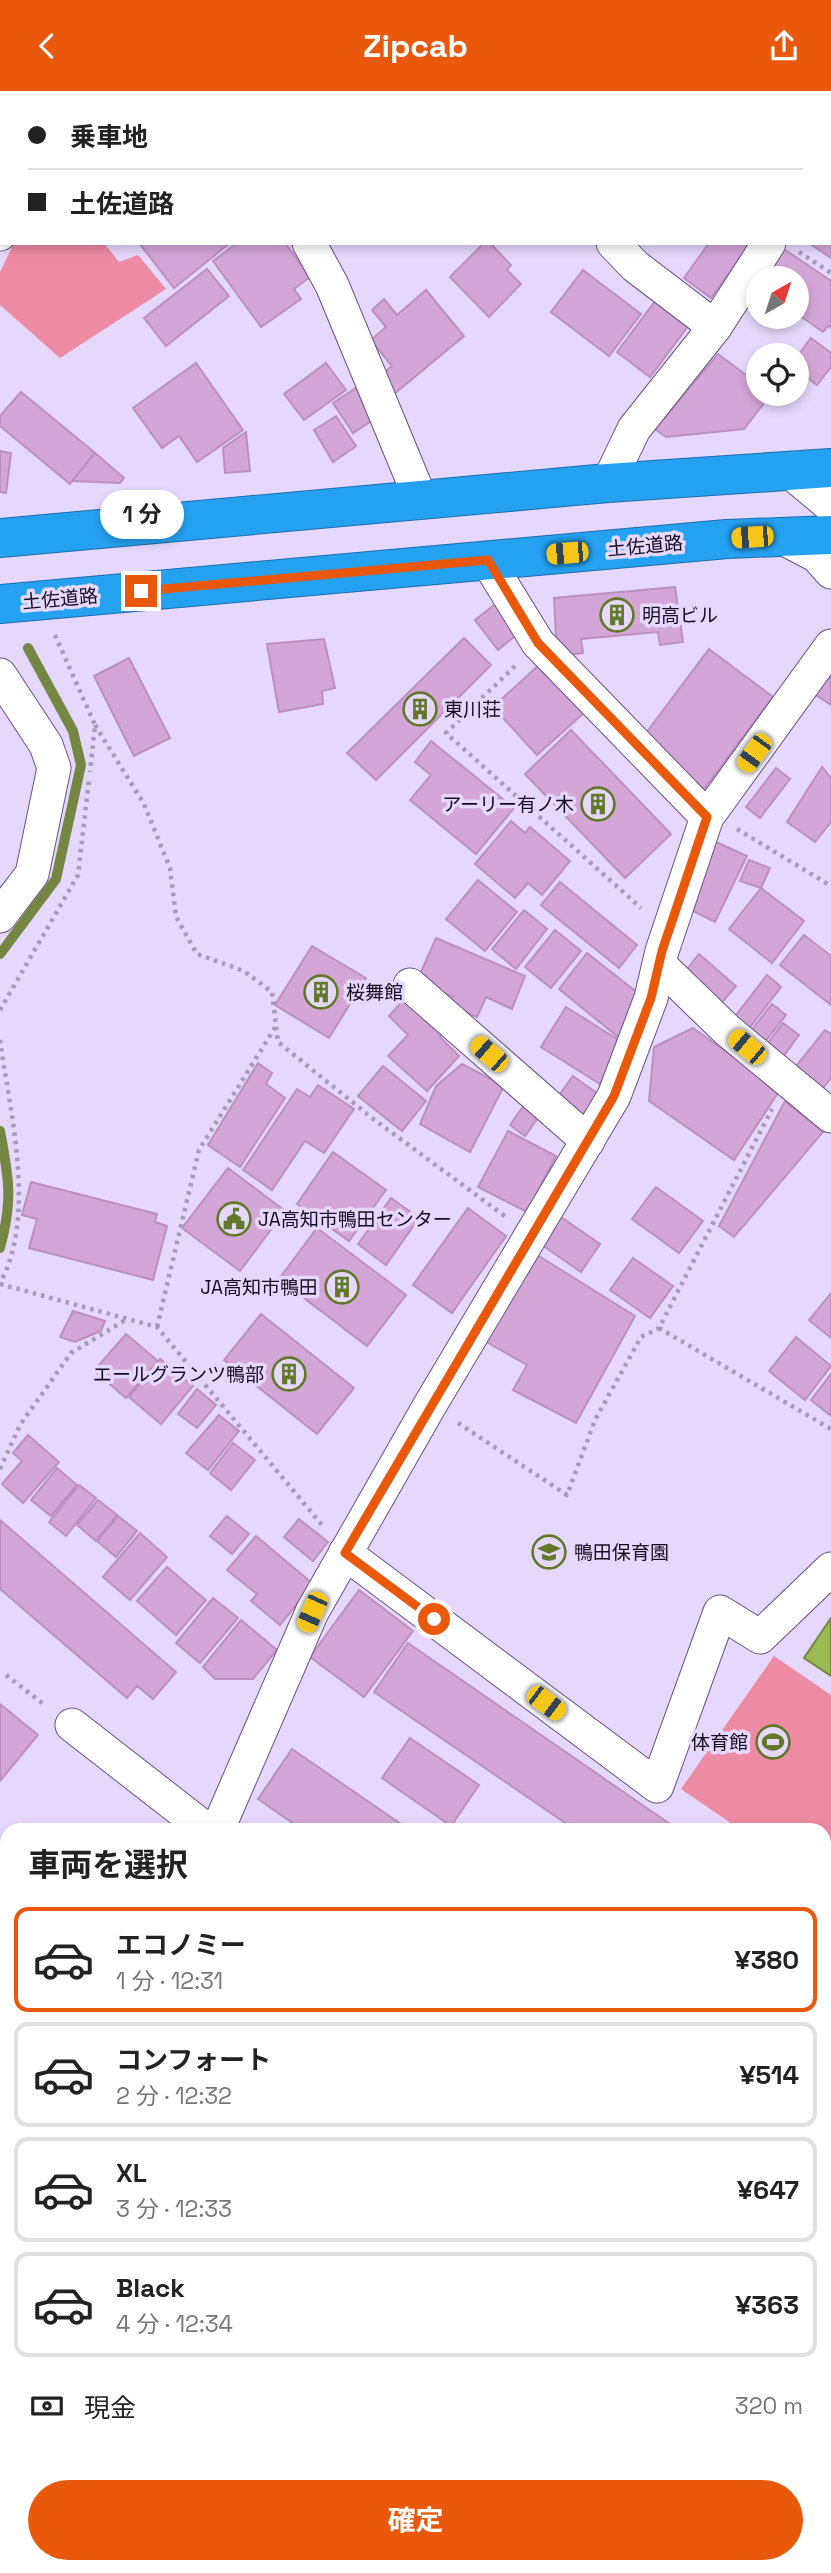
<!DOCTYPE html>
<html lang="ja">
<head>
<meta charset="utf-8">
<style>
	:root { --surface:#fff; --page:#f2f2f2; --text:#222; --muted:#767676; --line:#e0e0e0; --accent:#ea580c }
	body { margin:0; font-family:"Space Grotesk","Noto Sans JP",sans-serif; background:var(--page); color:var(--text); height:100vh; display:flex; flex-direction:column; font-size:26px; white-space:nowrap }
	* { box-sizing:border-box; margin:0 }
	p { font-size:23px; color:var(--muted) }
	.icon { flex:none; width:38px; height:38px; fill:none; stroke:currentColor; stroke-width:2; stroke-linecap:round; stroke-linejoin:round }
	.map { position:relative; flex:1; overflow:hidden }
	.panel { position:absolute; left:0px; top:1732px; width:831px; height:751px; display:flex; flex-direction:column; background:var(--surface); border-radius:21px 21px 0 0; box-shadow:0 4px 10px #0003 }
	.panel>* { flex:none }
	.top-card { position:absolute; left:0px; top:0px; width:831px; height:154px; box-shadow:0 4px 10px #0003; display:grid; align-content:center; height:154px; padding:0 28px; background:var(--surface) }
	.needle { width:46px; rotate:39deg }
	.fabs { position:absolute; left:746px; top:175px; display:grid; gap:14px }
	.fabs a { display:grid; place-items:center; width:63px; height:63px; border-radius:50%; background:var(--surface); box-shadow:0 4px 10px #0003; font-size:35px }
	.end { position:absolute; width:32px; height:32px; margin:-16px; border:9px solid #ea580c; background:#fff; box-shadow:0 0 0 4px #fff }
	.from { border-radius:50% }
	.bubble { position:absolute; height:49px; border-radius:24px; background:var(--surface); box-shadow:0 4px 10px #0003; font-size:23px; font-weight:700; line-height:49px; text-align:center }
	.car { position:absolute; width:21px; height:42px; margin:-21px -10px; border-radius:9px; box-shadow:0 0 5px 2px #0007; background:linear-gradient(#f5c518 24%,#345 0 40%,#f5c518 0 76%,#345 0 86%,#f5c518 0) }
	.top-card b { display:flex; align-items:center; gap:24px; height:66px; font-size:26px }
	.top-card b+b { border-top:2px solid var(--line) }
	.top-card i { width:18px; height:18px; background:var(--text) }
	ul { padding:0; list-style:none }
	li { display:flex; align-items:center; gap:21px; height:105px; margin:0 14px 10px; padding:0 14px; border:4px solid var(--line); border-radius:14px }
	li div { flex:1 }
	li b { display:block; font-size:26px }
	li em { font-style:normal; font-weight:700 }
	li.active { border-color:var(--accent) }
	li>.icon { width:63px; height:63px; stroke-width:1.5 }
	h2 { padding:0 28px; font-size:32px; line-height:84px }
	.pay { display:flex; align-items:center; gap:18px; height:77px; padding:0 28px; font-size:26px }
	.pay p { margin-inline-start:auto }
	.action { display:flex; gap:14px; margin-top:auto; padding:14px 28px }
	.action a { flex:1; height:80px; border-radius:42px; background:var(--accent); color:#fff; font-size:28px; font-weight:700; line-height:80px; text-align:center }
	header { display:flex; justify-content:space-between; align-items:center; height:91px; padding:0 28px; background:var(--accent); color:#fff; font-size:32px; font-weight:700 }
	.map>svg:first-child { display:block }
	.green { fill:#ed8aa4 }
	.water { fill:#9bbb51; stroke:#738642; stroke-width:2 }
	.lines { fill:none; stroke-linecap:round; stroke-linejoin:round }
	.stream { stroke:#738642; stroke-width:10 }
	.building { fill:#d3a6d7; stroke:#bb8fbf; stroke-width:2 }
	.minor-casing { stroke:#685185; stroke-width:35 }
	.highway-casing { stroke:#1f6ca8; stroke-width:40 }
	.path { stroke:#a699b9; stroke-width:4.5; stroke-dasharray:3.5 5; stroke-linecap:butt }
	.minor { stroke:#fff; stroke-width:33 }
	.highway { stroke:#25a1f1; stroke-width:38 }
	.route { stroke:#ea580c; stroke-width:9 }
	.labels { text-anchor:middle; dominant-baseline:central; stroke-width:7; stroke-linejoin:round; paint-order:stroke }
	.street-label { font-size:19px; fill:#150b20; stroke:#e6d8fc }
	.poi-label { font-size:19px; fill:#150b20; stroke:#e6d8fc; text-anchor:start }
</style>
</head>
<body>
<header><svg class="icon" aria-label="back" viewBox="0 0 24 24"><path d="M15 5l-7 7 7 7"/></svg>Zipcab<svg class="icon" aria-label="share" viewBox="0 0 24 24"><path d="M12 15V3M7 8l5-5 5 5M5 13v7h14v-7"/></svg></header>
<div class="map">
<svg width="831" height="2482" viewBox="0 0 831 2482">
	<rect width="100%" height="100%" fill="#e6d8fc"/>
	<g class="green">
		<path d="M 14,152 L 104,152 L 119,171 L 138,164 L 166,198 L 60,267 L 0,214 L 0,181 Z"/>
		<path d="M 774,1565 L 831,1604 L 831,1802 L 824,1797 L 824,1740 L 741,1739 L 681,1698 Z"/>
		<path d="M 831,1909 L 831,2088 L 824,2083 L 824,1918 Z"/>
	</g>
	<g class="water">
		<path d="M 831,1527 L 831,1585 L 804,1567 Z"/>
		<path d="M 0,2113 L 7,2117 L 7,2225 L 0,2222 Z"/>
		<path d="M 824,2359 L 831,2360 L 831,2457 L 824,2455 Z"/>
	</g>
	<g class="lines">
		<g class="stream">
			<path d="M 0,863 L 56,788 L 81,674 L 73,640 L 28,557"/>
			<path d="M 0,1040 C 9,1087 13,1110 0,1157"/>
		</g>
	</g>
	<g class="building">
		<path d="M 0,0 L 59,0 L 2,2 L 2,28 Z"/>
		<path d="M 830,114 L 831,115 L 831,167 L 809,152 L 830,152 Z"/>
		<path d="M 139,152 L 230,152 L 174,197 Z"/>
		<path d="M 237,152 L 285,152 L 310,186 L 294,198 L 301,208 L 261,236 L 213,170 Z"/>
		<path d="M 484,152 L 490,152 L 511,174 L 507,179 L 521,193 L 489,226 L 450,186 Z"/>
		<path d="M 709,152 L 751,152 L 711,207 L 684,187 Z"/>
		<path d="M 784,158 L 831,190 L 831,237 L 828,235 L 823,241 L 796,222 L 796,187 L 764,187 Z"/>
		<path d="M 207,178 L 229,205 L 166,255 L 144,227 Z"/>
		<path d="M 583,179 L 641,223 L 609,265 L 551,221 Z"/>
		<path d="M 426,199 L 464,245 L 394,303 L 379,285 L 392,275 L 371,249 L 386,236 L 372,219 L 384,208 L 397,224 Z"/>
		<path d="M 659,205 L 692,230 L 650,286 L 617,261 Z"/>
		<path d="M 811,247 L 831,262 L 831,276 L 817,294 L 796,279 L 796,267 Z"/>
		<path d="M 718,263 L 758,293 L 758,303 L 771,303 L 744,338 L 666,346 L 655,338 Z"/>
		<path d="M 196,272 L 243,339 L 197,371 L 179,345 L 162,357 L 133,317 Z"/>
		<path d="M 326,272 L 346,299 L 304,329 L 284,303 Z"/>
		<path d="M 356,297 L 376,327 L 353,342 L 333,312 Z"/>
		<path d="M 21,301 L 95,362 L 70,393 L 0,335 L 0,325 Z"/>
		<path d="M 336,325 L 356,355 L 333,371 L 314,339 Z"/>
		<path d="M 246,341 L 250,380 L 225,382 L 223,357 Z"/>
		<path d="M 0,360 L 11,362 L 6,402 L 0,401 Z"/>
		<path d="M 95,362 L 124,387 L 120,392 L 72,390 Z"/>
		<path d="M 675,496 L 683,551 L 660,554 L 658,541 L 581,548 L 583,562 L 557,565 L 554,507 Z"/>
		<path d="M 497,512 L 520,541 L 498,559 L 475,529 Z"/>
		<path d="M 464,547 L 491,574 L 376,689 L 347,662 Z"/>
		<path d="M 324,548 L 335,597 L 322,600 L 323,613 L 279,621 L 267,553 Z"/>
		<path d="M 709,558 L 773,606 L 704,698 L 640,650 Z"/>
		<path d="M 129,567 L 170,647 L 134,665 L 94,585 Z"/>
		<path d="M 831,570 L 831,614 L 811,601 Z"/>
		<path d="M 541,572 L 585,621 L 537,664 L 493,616 Z"/>
		<path d="M 571,639 L 671,743 L 625,787 L 525,683 Z"/>
		<path d="M 431,650 L 514,717 L 476,763 L 410,709 L 431,684 L 415,671 Z"/>
		<path d="M 822,676 L 831,687 L 831,731 L 815,751 L 787,731 Z"/>
		<path d="M 776,677 L 790,688 L 760,727 L 746,716 Z"/>
		<path d="M 511,730 L 525,742 L 530,736 L 570,770 L 542,804 L 528,792 L 515,807 L 475,773 Z"/>
		<path d="M 716,751 L 747,765 L 715,831 L 685,816 Z"/>
		<path d="M 749,769 L 770,777 L 761,797 L 740,790 Z"/>
		<path d="M 478,789 L 517,821 L 485,860 L 446,828 Z"/>
		<path d="M 560,791 L 637,854 L 619,877 L 541,814 Z"/>
		<path d="M 761,797 L 804,830 L 772,872 L 729,838 Z"/>
		<path d="M 524,819 L 547,838 L 516,878 L 492,858 Z"/>
		<path d="M 555,839 L 581,860 L 551,897 L 525,876 Z"/>
		<path d="M 804,844 L 831,865 L 831,914 L 780,874 Z"/>
		<path d="M 436,847 L 525,885 L 512,918 L 486,906 L 477,926 L 449,914 L 453,906 L 417,890 Z"/>
		<path d="M 312,855 L 366,887 L 329,947 L 275,914 Z"/>
		<path d="M 587,862 L 638,902 L 624,951 L 559,898 Z"/>
		<path d="M 699,863 L 736,895 L 718,916 L 681,886 Z"/>
		<path d="M 767,884 L 781,896 L 748,939 L 733,928 Z"/>
		<path d="M 407,905 L 445,937 L 440,946 L 459,965 L 427,1000 L 388,965 L 408,944 L 389,925 Z"/>
		<path d="M 772,913 L 786,924 L 764,952 L 750,941 Z"/>
		<path d="M 566,916 L 625,953 L 600,993 L 541,956 Z"/>
		<path d="M 783,932 L 799,944 L 783,966 L 767,953 Z"/>
		<path d="M 693,937 L 780,999 L 734,1069 L 649,1010 L 654,956 Z"/>
		<path d="M 825,939 L 831,943 L 831,987 L 823,997 L 796,975 Z"/>
		<path d="M 258,972 L 272,982 L 266,993 L 285,1007 L 240,1076 L 208,1054 Z"/>
		<path d="M 462,973 L 504,995 L 470,1061 L 420,1033 L 436,995 Z"/>
		<path d="M 383,975 L 426,1010 L 402,1040 L 358,1005 Z"/>
		<path d="M 573,985 L 598,1003 L 582,1025 L 557,1007 Z"/>
		<path d="M 318,994 L 354,1018 L 324,1062 L 305,1050 L 272,1099 L 243,1079 L 297,998 L 310,1006 Z"/>
		<path d="M 785,1010 L 823,1041 L 734,1146 L 719,1135 Z"/>
		<path d="M 525,1013 L 540,1024 L 525,1045 L 510,1034 Z"/>
		<path d="M 508,1040 L 556,1065 L 527,1121 L 478,1096 Z"/>
		<path d="M 333,1061 L 386,1099 L 349,1150 L 297,1113 Z"/>
		<path d="M 228,1077 L 285,1120 L 240,1180 L 182,1137 Z"/>
		<path d="M 31,1091 L 157,1123 L 155,1131 L 167,1135 L 153,1189 L 29,1157 L 37,1128 L 22,1124 Z"/>
		<path d="M 656,1096 L 703,1130 L 679,1162 L 632,1128 Z"/>
		<path d="M 391,1107 L 419,1127 L 386,1174 L 358,1153 Z"/>
		<path d="M 468,1117 L 506,1145 L 452,1222 L 413,1194 Z"/>
		<path d="M 561,1126 L 600,1153 L 581,1181 L 542,1154 Z"/>
		<path d="M 317,1137 L 406,1204 L 367,1255 L 279,1188 Z"/>
		<path d="M 534,1162 L 635,1225 L 576,1332 L 513,1299 L 527,1274 L 483,1249 Z"/>
		<path d="M 633,1167 L 673,1195 L 650,1227 L 610,1199 Z"/>
		<path d="M 831,1202 L 831,1247 L 809,1229 Z"/>
		<path d="M 73,1220 L 105,1230 L 101,1240 L 75,1251 L 60,1246 Z"/>
		<path d="M 261,1223 L 354,1297 L 317,1343 L 224,1269 Z"/>
		<path d="M 126,1243 L 158,1270 L 126,1307 L 94,1280 Z"/>
		<path d="M 796,1246 L 831,1275 L 805,1309 L 769,1280 Z"/>
		<path d="M 160,1268 L 193,1295 L 161,1333 L 129,1306 Z"/>
		<path d="M 831,1283 L 831,1325 L 811,1309 Z"/>
		<path d="M 197,1298 L 216,1314 L 197,1337 L 178,1323 Z"/>
		<path d="M 219,1324 L 239,1340 L 208,1379 L 186,1362 Z"/>
		<path d="M 28,1344 L 59,1371 L 23,1412 L 2,1393 L 22,1370 L 13,1362 Z"/>
		<path d="M 233,1352 L 255,1369 L 231,1399 L 210,1382 Z"/>
		<path d="M 57,1377 L 77,1394 L 51,1425 L 31,1409 Z"/>
		<path d="M 79,1394 L 96,1407 L 66,1445 L 49,1431 Z"/>
		<path d="M 98,1409 L 117,1424 L 96,1450 L 77,1434 Z"/>
		<path d="M 118,1425 L 137,1440 L 116,1466 L 97,1450 Z"/>
		<path d="M 227,1425 L 249,1443 L 232,1463 L 210,1445 Z"/>
		<path d="M 299,1428 L 328,1451 L 313,1470 L 284,1446 Z"/>
		<path d="M 0,1429 L 176,1581 L 153,1608 L 137,1595 L 127,1607 L 0,1498 Z"/>
		<path d="M 140,1442 L 167,1466 L 130,1509 L 103,1486 Z"/>
		<path d="M 256,1445 L 313,1493 L 280,1534 L 251,1510 L 257,1503 L 227,1479 Z"/>
		<path d="M 167,1476 L 206,1509 L 176,1544 L 137,1510 Z"/>
		<path d="M 359,1499 L 413,1540 L 364,1606 L 310,1566 Z"/>
		<path d="M 213,1507 L 238,1527 L 200,1572 L 176,1552 Z"/>
		<path d="M 241,1529 L 277,1559 L 253,1588 L 215,1588 L 203,1576 Z"/>
		<path d="M 408,1552 L 680,1740 L 577,1740 L 374,1601 Z"/>
		<path d="M 0,1613 L 38,1644 L 0,1690 Z"/>
		<path d="M 410,1647 L 479,1694 L 451,1735 L 382,1687 Z"/>
		<path d="M 292,1658 L 411,1740 L 304,1740 L 258,1708 Z"/>
		<path d="M 824,1839 L 831,1843 L 831,1857 L 824,1867 Z"/>
		<path d="M 0,1968 L 7,1977 L 6,2018 L 0,2011 Z"/>
		<path d="M 824,2130 L 831,2134 L 831,2204 L 824,2200 Z"/>
		<path d="M 0,2302 L 7,2305 L 7,2345 L 3,2354 L 0,2352 Z"/>
		<path d="M 824,2303 L 831,2306 L 831,2323 L 824,2335 Z"/>
		<path d="M 0,2389 L 6,2389 L 7,2401 L 6,2450 L 0,2450 Z"/>
		<path d="M 9,2476 L 44,2476 L 44,2482 L 8,2482 Z"/>
		<path d="M 55,2476 L 92,2476 L 91,2482 L 57,2482 L 53,2481 Z"/>
		<path d="M 95,2476 L 126,2476 L 125,2482 L 94,2482 Z"/>
		<path d="M 181,2476 L 210,2476 L 208,2482 L 191,2482 Z"/>
		<path d="M 213,2476 L 247,2476 L 245,2482 L 211,2482 Z"/>
		<path d="M 251,2476 L 292,2476 L 290,2482 L 249,2482 Z"/>
		<path d="M 298,2476 L 335,2476 L 333,2482 L 296,2482 Z"/>
		<path d="M 338,2476 L 370,2476 L 375,2478 L 374,2482 L 336,2482 Z"/>
		<path d="M 618,2476 L 656,2476 L 654,2482 L 616,2482 Z"/>
		<path d="M 663,2476 L 701,2476 L 714,2480 L 661,2482 Z"/>
	</g>
	<g class="lines">
		<defs>
			<g id="minor">
				<path d="M 453,0 L 454,2"/>
				<path d="M 65,2 L 65,0"/>
				<path d="M 165,2 L 165,0"/>
				<path d="M 830,35 L 831,33"/>
				<path d="M 0,143 L 2,139"/>
				<path d="M 309,152 L 332,194 L 421,409"/>
				<path d="M 613,152 L 635,175 L 715,236"/>
				<path d="M 788,379 L 831,415"/>
				<path d="M 608,392 L 634,338 L 715,236 L 769,152"/>
				<path d="M 777,444 L 817,465 L 831,481"/>
				<path d="M 487,469 L 538,552 L 707,726"/>
				<path d="M 0,584 L 46,654 L 54,677 L 32,783 L 0,825"/>
				<path d="M 660,874 L 727,939 L 831,1025"/>
				<path d="M 410,894 L 588,1050"/>
				<path d="M 345,1462 L 657,1695 L 720,1521 L 760,1546 L 831,1478"/>
				<path d="M 72,1634 L 208,1740"/>
				<path d="M 217,1740 L 312,1521 L 430,1314 L 614,1005 L 651,907 L 662,860 L 707,726 L 831,555"/>
				<path d="M 0,1776 L 7,1780"/>
				<path d="M 0,2050 L 7,2040"/>
				<path d="M 0,2087 L 7,2091"/>
				<path d="M 824,2109 L 831,2113"/>
				<path d="M 0,2246 L 7,2249"/>
				<path d="M 824,2342 L 831,2344"/>
				<path d="M 817,2476 L 831,2479"/>
			</g>
			<g id="highway">
				<path d="M 0,447 L 608,392 L 831,377"/>
				<path d="M 0,513 L 727,448 L 831,444"/>
			</g>
		</defs>
		<use href="#minor" class="minor-casing"/>
		<use href="#highway" class="highway-casing"/>
		<g class="path">
			<path d="M 799,161 L 831,182"/>
			<path d="M 55,544 L 95,634 L 90,681"/>
			<path d="M 515,575 L 446,642 L 641,817"/>
			<path d="M 95,634 L 144,713 L 170,777 L 176,826 L 197,863 L 244,880 L 272,901 L 278,951 L 372,1027 L 506,1126"/>
			<path d="M 737,738 L 831,795"/>
			<path d="M 0,919 L 78,784 L 89,689"/>
			<path d="M 0,949 C 10,1022 37,1125 0,1192"/>
			<path d="M 0,1193 L 157,1236 L 322,1434"/>
			<path d="M 157,1236 L 199,1059 L 276,935"/>
			<path d="M 659,1237 L 831,1338"/>
			<path d="M 458,1332 L 567,1404 L 595,1329 L 641,1246 L 659,1237 L 772,1018"/>
			<path d="M 0,1378 L 20,1334 L 71,1262 L 127,1228"/>
			<path d="M 6,1584 L 46,1615"/>
		</g>
		<use href="#minor" class="minor"/>
		<use href="#highway" class="highway"/>
	</g>
	<g class="lines">
		<path class="route" d="M 141,500 L 488,469 L 538,552 L 707,726 L 662,860 L 651,907 L 614,1005 L 345,1462 L 434,1528"/>
	</g>
	<defs>
		<symbol id="building-ring" viewBox="-11 -11 22 22"><circle r="9.5" fill="#e6d8fc" stroke="#617829" stroke-width="1.5"/><path d="M-4-6H4V6H1V3H-1V6H-4ZM-2.5-4.3h1.7v1.8h-1.7ZM.8-4.3h1.7v1.8H.8ZM-2.5-1h1.7V.8h-1.7ZM.8-1h1.7V.8H.8Z" fill="#617829"/></symbol>
		<symbol id="civic-ring" viewBox="-11 -11 22 22"><circle r="9.5" fill="#e6d8fc" stroke="#617829" stroke-width="1.5"/><path d="M-.6-6.5H3V-4.5H.6V-3L4-1V1h2V6H-6V1h2V-1L-.6-3ZM-1.2 2.5V6h2.4V2.5Z" fill="#617829"/></symbol>
		<symbol id="school-ring" viewBox="-11 -11 22 22"><circle r="9.5" fill="#e6d8fc" stroke="#617829" stroke-width="1.5"/><path d="M0-5L7-2L0 1L-7-2ZM-4 1L0 2.5L4 1V4Q0 6-4 4Z" fill="#617829"/></symbol>
		<symbol id="stadium-ring" viewBox="-11 -11 22 22"><circle r="9.5" fill="#e6d8fc" stroke="#617829" stroke-width="1.5"/><path d="M0-5a6.5 5 0 1 0 0 10a6.5 5 0 1 0 0-10ZM-3.5-1.8h7v3.6h-7Z" fill="#617829"/></symbol>
	</defs>
	<g fill-rule="evenodd">
		<use href="#building-ring" x="598" y="505" width="38" height="38"/>
		<use href="#building-ring" x="401" y="599" width="38" height="38"/>
		<use href="#building-ring" x="579" y="694" width="38" height="38"/>
		<use href="#building-ring" x="302" y="882" width="38" height="38"/>
		<use href="#civic-ring" x="215" y="1109" width="38" height="38"/>
		<use href="#building-ring" x="323" y="1177" width="38" height="38"/>
		<use href="#building-ring" x="270" y="1264" width="38" height="38"/>
		<use href="#school-ring" x="530" y="1442" width="38" height="38"/>
		<use href="#stadium-ring" x="754" y="1632" width="38" height="38"/>
	</g>
	<g class="labels">
		<g class="street-label">
			<text transform="translate(645 455) rotate(-5)">土佐道路</text>
			<text transform="translate(60 508) rotate(-5)">土佐道路</text>
		</g>
		<g class="poi-label">
			<text x="642" y="524">明高ビル</text>
			<text x="444" y="618">東川荘</text>
			<text x="574" y="713" text-anchor="end">アーリー有ノ木</text>
			<text x="346" y="901">桜舞館</text>
			<text x="258" y="1128">JA高知市鴨田センター</text>
			<text x="318" y="1196" text-anchor="end">JA高知市鴨田</text>
			<text x="264" y="1283" text-anchor="end">エールグランツ鴨部</text>
			<text x="574" y="1461">鴨田保育園</text>
			<text x="748" y="1651" text-anchor="end">体育館</text>
		</g>
	</g>
</svg>
<div class="fabs">
<a><svg class="needle" viewBox="-14 -14 28 28"><path d="M0-13l5 13h-10z" fill="#e53935"/><path d="M0 13l5-13h-10z" fill="#767676"/></svg></a>
<a><svg class="icon" aria-label="locate" viewBox="0 0 24 24"><circle cx="12" cy="12" r="6"/><path d="M12 2v4M12 18v4M2 12h4M18 12h4"/></svg></a>
</div>
<i class="end from" style="left:434px;top:1528px"></i>
<i class="end" style="left:141px;top:500px"></i>
<div class="bubble" style="left:100px;top:399px;width:84px">1 分</div>
<i class="car" style="left:752px;top:446px;rotate:266deg"></i>
<i class="car" style="left:567px;top:462px;rotate:265deg"></i>
<i class="car" style="left:754px;top:662px;rotate:216deg"></i>
<i class="car" style="left:747px;top:956px;rotate:310deg"></i>
<i class="car" style="left:489px;top:963px;rotate:311deg"></i>
<i class="car" style="left:312px;top:1521px;rotate:204deg"></i>
<i class="car" style="left:546px;top:1612px;rotate:127deg"></i>
<div class="top-card">
<b><i class="from"></i>乗車地</b>
<b><i></i>土佐道路</b>
</div>
<section class="panel">
<h2>車両を選択</h2>
<ul>
<li class="active"><svg class="icon" aria-label="car" viewBox="0 0 24 24"><path d="M5 17H2v-5l4-1 3-4h7l3 4 3 1v5h-3M9 17h6M6 11h13"/><circle cx="7" cy="17" r="2"/><circle cx="17" cy="17" r="2"/></svg><div><b>エコノミー</b><p>1 分 · 12:31</p></div><em>¥380</em></li>
<li><svg class="icon" aria-label="car" viewBox="0 0 24 24"><path d="M5 17H2v-5l4-1 3-4h7l3 4 3 1v5h-3M9 17h6M6 11h13"/><circle cx="7" cy="17" r="2"/><circle cx="17" cy="17" r="2"/></svg><div><b>コンフォート</b><p>2 分 · 12:32</p></div><em>¥514</em></li>
<li><svg class="icon" aria-label="car" viewBox="0 0 24 24"><path d="M5 17H2v-5l4-1 3-4h7l3 4 3 1v5h-3M9 17h6M6 11h13"/><circle cx="7" cy="17" r="2"/><circle cx="17" cy="17" r="2"/></svg><div><b>XL</b><p>3 分 · 12:33</p></div><em>¥647</em></li>
<li><svg class="icon" aria-label="car" viewBox="0 0 24 24"><path d="M5 17H2v-5l4-1 3-4h7l3 4 3 1v5h-3M9 17h6M6 11h13"/><circle cx="7" cy="17" r="2"/><circle cx="17" cy="17" r="2"/></svg><div><b>Black</b><p>4 分 · 12:34</p></div><em>¥363</em></li>
</ul>
<div class="pay"><svg class="icon" aria-label="cash" viewBox="0 0 24 24"><path d="M3 7h18v10H3z"/><circle cx="12" cy="12" r="2"/></svg>現金<p>320 m</p></div>
<div class="action"><a>確定</a></div>
</section>
</div>
</body>
</html>
